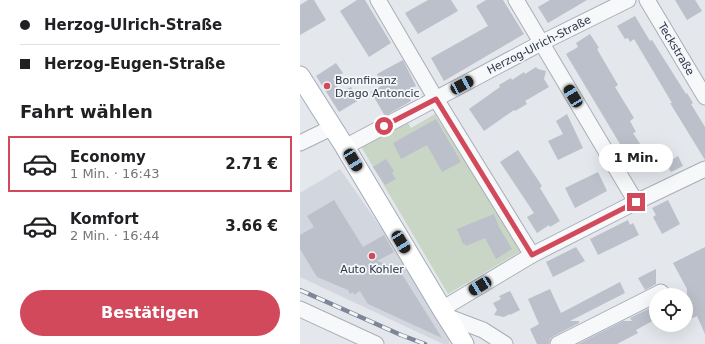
<!DOCTYPE html>
<html lang="de">
<head>
<meta charset="utf-8">
<style>
	:root { --surface:#fff; --page:#f6f6f6; --text:#202124; --muted:#757577; --line:#e0e0e0; --accent:#d1495b }
	body { margin:0; font-family:"DejaVu Sans",sans-serif; background:var(--page); color:var(--text); height:100vh; display:flex; flex-direction:column; font-size:15px; white-space:nowrap }
	* { box-sizing:border-box; margin:0 }
	p { font-size:13px; color:var(--muted) }
	.icon { flex:none; width:22px; height:22px; fill:none; stroke:currentColor; stroke-width:2; stroke-linecap:round; stroke-linejoin:round }
	.map { position:relative; flex:1; overflow:hidden }
	.drawer { display:flex; flex-direction:column; background:var(--surface); width:300px }
	.drawer>* { flex:none }
	.hud { display:grid; align-content:center; height:88px; padding:0 20px; background:var(--surface) }
	.fabs { position:absolute; left:349px; top:288px; display:grid; gap:8px }
	.fabs a { display:grid; place-items:center; width:44px; height:44px; border-radius:50%; background:var(--surface); box-shadow:0 4px 16px #0002; font-size:20px }
	.end { position:absolute; width:18px; height:18px; margin:-9px; border:5px solid #d1495b; background:#fff; box-shadow:0 0 0 2px #fff }
	.from { border-radius:50% }
	.bubble { position:absolute; height:28px; border-radius:14px; background:var(--surface); box-shadow:0 4px 16px #0002; font-size:13px; font-weight:700; line-height:28px; text-align:center }
	.car { position:absolute; width:12px; height:24px; margin:-12px -6px; border-radius:5px; box-shadow:0 0 3px 1px #0007; background:linear-gradient(#222 24%,#8ab4d8 0 40%,#222 0 76%,#8ab4d8 0 86%,#222 0) }
	.hud b { display:flex; align-items:center; gap:14px; height:38px; font-size:15px }
	.hud b+b { border-top:1px solid var(--line) }
	.hud i { width:10px; height:10px; background:var(--text) }
	ul { padding:0; list-style:none }
	li { display:flex; align-items:center; gap:12px; height:56px; margin:0 8px 6px; padding:0 12px; border:2px solid transparent; border-radius:0px }
	li div { flex:1 }
	li b { display:block; font-size:15px }
	li em { font-style:normal; font-weight:700 }
	li.active { border-color:var(--accent) }
	li>.icon { width:36px; height:36px; stroke-width:1.5 }
	h2 { padding:0 20px; font-size:18px; line-height:48px }
	.action { display:flex; gap:8px; margin-top:auto; padding:8px 20px }
	.action a { flex:1; height:46px; border-radius:24px; background:var(--accent); color:#fff; font-size:16px; font-weight:700; line-height:46px; text-align:center }
	main { display:flex; flex:1; min-height:0 }
	.map>svg:first-child { display:block }
	.built { fill:#d2d6de }
	.green { fill:#c9d6c5 }
	.building { fill:#bbc0ca }
	.lines { fill:none; stroke-linecap:round; stroke-linejoin:round }
	.minor-casing { stroke:#a9aeb7; stroke-width:17 }
	.major-casing { stroke:#a3abb8; stroke-width:21 }
	.minor { stroke:#f7f8fa; stroke-width:15 }
	.major { stroke:#fff; stroke-width:19 }
	.rail-casing { stroke:#7d8696; stroke-width:4.5 }
	.rail { stroke:#f4f6f9; stroke-width:3; stroke-dasharray:9; stroke-linecap:butt }
	.route { stroke:#d1495b; stroke-width:5 }
	.poi-dot { fill:#d1495b; stroke:#f4f6f9; stroke-width:1.5 }
	.labels { text-anchor:middle; dominant-baseline:central; stroke-width:3.5; stroke-linejoin:round; paint-order:stroke }
	.street-label { font-size:11px; fill:#2b3445; stroke:#f4f6f9 }
	.poi-label { font-size:11px; fill:#2b3445; stroke:#f4f6f9; text-anchor:start }
</style>
</head>
<body>
<main>
<section class="drawer">
<div class="hud">
<b><i class="from"></i>Herzog-Ulrich-Straße</b>
<b><i></i>Herzog-Eugen-Straße</b>
</div>
<h2>Fahrt wählen</h2>
<ul>
<li class="active"><svg class="icon" aria-label="car" viewBox="0 0 24 24"><path d="M5 17H2v-5l4-1 3-4h7l3 4 3 1v5h-3M9 17h6M6 11h13"/><circle cx="7" cy="17" r="2"/><circle cx="17" cy="17" r="2"/></svg><div><b>Economy</b><p>1 Min. · 16:43</p></div><em>2.71 €</em></li>
<li><svg class="icon" aria-label="car" viewBox="0 0 24 24"><path d="M5 17H2v-5l4-1 3-4h7l3 4 3 1v5h-3M9 17h6M6 11h13"/><circle cx="7" cy="17" r="2"/><circle cx="17" cy="17" r="2"/></svg><div><b>Komfort</b><p>2 Min. · 16:44</p></div><em>3.66 €</em></li>
</ul>
<div class="action"><a>Bestätigen</a></div>
</section>
<div class="map">
<svg width="405" height="344" viewBox="0 0 405 344">
	<rect width="100%" height="100%" fill="#e4e7ec"/>
	<path class="built" d="M 40,169 L 106,264 L 149,337 L 149,344 L 143,344 L 0,277 L 0,193 Z"/>
	<path class="green" d="M 135,114 L 221,251 L 148,294 L 59,143 L 105,118 L 111,128 Z"/>
	<g class="building">
		<path d="M 8,0 L 14,0 L 26,20 L 0,35 L 0,5 Z"/>
		<path d="M 57,0 L 65,0 L 91,43 L 69,57 L 40,11 Z"/>
		<path d="M 128,0 L 151,0 L 158,11 L 118,34 L 105,13 Z"/>
		<path d="M 186,0 L 203,0 L 224,34 L 144,81 L 131,58 L 188,26 L 176,6 Z"/>
		<path d="M 250,0 L 287,0 L 248,23 L 238,7 Z"/>
		<path d="M 375,0 L 395,0 L 402,11 L 387,20 Z"/>
		<path d="M 335,16 L 350,41 L 352,40 L 386,94 L 387,93 L 393,103 L 391,104 L 405,127 L 405,160 L 370,103 L 372,103 L 334,39 L 330,42 L 328,38 L 325,39 L 317,26 Z"/>
		<path d="M 290,34 L 299,48 L 297,49 L 318,85 L 315,87 L 334,118 L 330,121 L 336,132 L 333,133 L 344,150 L 329,159 L 266,54 L 278,47 L 276,43 Z"/>
		<path d="M 103,60 L 116,86 L 106,91 L 111,101 L 85,116 L 71,92 L 83,85 L 77,74 Z"/>
		<path d="M 36,63 L 43,73 L 33,79 L 40,92 L 51,87 L 59,100 L 39,112 L 16,76 Z"/>
		<path d="M 236,67 L 238,69 L 246,71 L 244,79 L 249,87 L 225,101 L 227,104 L 215,111 L 214,110 L 184,131 L 169,109 L 200,87 L 199,85 L 211,78 L 212,80 L 224,72 L 225,74 Z"/>
		<path d="M 267,114 L 283,148 L 258,160 L 248,141 L 263,134 L 256,121 Z"/>
		<path d="M 136,119 L 161,162 L 142,172 L 127,145 L 101,159 L 93,143 Z"/>
		<path d="M 218,150 L 242,186 L 240,188 L 260,221 L 250,227 L 249,225 L 237,233 L 227,217 L 234,213 L 200,162 Z"/>
		<path d="M 378,156 L 383,166 L 371,172 L 366,163 Z"/>
		<path d="M 86,159 L 94,171 L 92,173 L 96,179 L 85,185 L 73,167 Z"/>
		<path d="M 298,172 L 307,191 L 275,208 L 265,188 Z"/>
		<path d="M 34,200 L 63,247 L 84,235 L 94,252 L 77,261 L 98,268 L 142,338 L 68,304 L 60,291 L 54,295 L 53,292 L 50,294 L 48,290 L 17,277 L 0,249 L 0,235 L 14,227 L 7,216 Z"/>
		<path d="M 368,200 L 380,224 L 362,234 L 353,217 L 356,215 L 352,208 Z"/>
		<path d="M 194,214 L 199,227 L 212,249 L 196,259 L 185,238 L 166,246 L 165,244 L 163,244 L 157,229 Z"/>
		<path d="M 328,220 L 330,225 L 333,223 L 339,235 L 298,255 L 290,239 Z"/>
		<path d="M 276,247 L 285,261 L 253,277 L 246,262 Z"/>
		<path d="M 405,247 L 405,334 L 397,316 L 386,321 L 387,289 L 373,263 Z"/>
		<path d="M 356,269 L 356,284 L 345,290 L 338,278 Z"/>
		<path d="M 320,282 L 325,293 L 270,321 L 279,321 L 279,323 L 254,336 L 250,339 L 249,344 L 237,344 L 230,329 L 239,324 L 228,299 L 250,289 L 261,313 Z"/>
		<path d="M 210,291 L 220,310 L 210,315 L 210,314 L 204,317 L 194,315 L 197,310 L 193,303 L 201,299 L 199,296 Z"/>
		<path d="M 356,305 L 356,319 L 336,330 L 338,333 L 317,344 L 278,344 L 323,321 L 332,321 L 330,318 Z"/>
	</g>
	<g class="lines">
		<defs>
			<g id="minor">
				<path d="M 78,0 L 136,99 L 232,255"/>
				<path d="M 216,0 L 336,202"/>
				<path d="M 347,0 L 405,97"/>
				<path d="M 0,143 L 33,127"/>
				<path d="M 45,147 L 241,43 L 328,0"/>
				<path d="M 0,309 L 76,344"/>
				<path d="M 142,309 L 232,255 L 336,202 L 405,169"/>
				<path d="M 146,316 L 183,330 L 205,344"/>
				<path d="M 258,344 L 361,292"/>
			</g>
			<path id="major" d="M 0,76 L 45,147 L 142,309 L 164,344"/>
		</defs>
		<use href="#minor" class="minor-casing"/>
		<use href="#major" class="major-casing"/>
		<use href="#minor" class="minor"/>
		<use href="#major" class="major"/>
		<defs>
			<path id="rail" d="M 0,290 L 101,335 L 125,344"/>
		</defs>
		<use href="#rail" class="rail-casing"/>
		<use href="#rail" class="rail"/>
	</g>
	<g class="lines">
		<path class="route" d="M 84,126 L 136,99 L 232,255 L 336,202"/>
	</g>
	<g class="poi-dot">
		<circle cx="27" cy="86" r="4"/>
		<circle cx="72" cy="256" r="4"/>
	</g>
	<g class="labels">
		<g class="street-label">
			<text transform="translate(239 45) rotate(-27)">Herzog-Ulrich-Straße</text>
			<text transform="translate(376 49) rotate(59)">Teckstraße</text>
		</g>
		<g class="poi-label">
			<text x="35" y="80">Bonnfinanz<tspan x="35" dy="13">Drago Antoncic</tspan></text>
			<text x="72" y="269" text-anchor="middle">Auto Kohler</text>
		</g>
	</g>
</svg>
<div class="fabs">
<a><svg class="icon" aria-label="locate" viewBox="0 0 24 24"><circle cx="12" cy="12" r="6"/><path d="M12 2v4M12 18v4M2 12h4M18 12h4"/></svg></a>
</div>
<i class="end from" style="left:84px;top:126px"></i>
<i class="end" style="left:336px;top:202px"></i>
<div class="bubble" style="left:299px;top:144px;width:74px">1 Min.</div>
<i class="car" style="left:162px;top:85px;rotate:62deg"></i>
<i class="car" style="left:273px;top:96px;rotate:329deg"></i>
<i class="car" style="left:53px;top:160px;rotate:149deg"></i>
<i class="car" style="left:101px;top:242px;rotate:149deg"></i>
<i class="car" style="left:180px;top:286px;rotate:239deg"></i>
</div>
</main>
</body>
</html>
